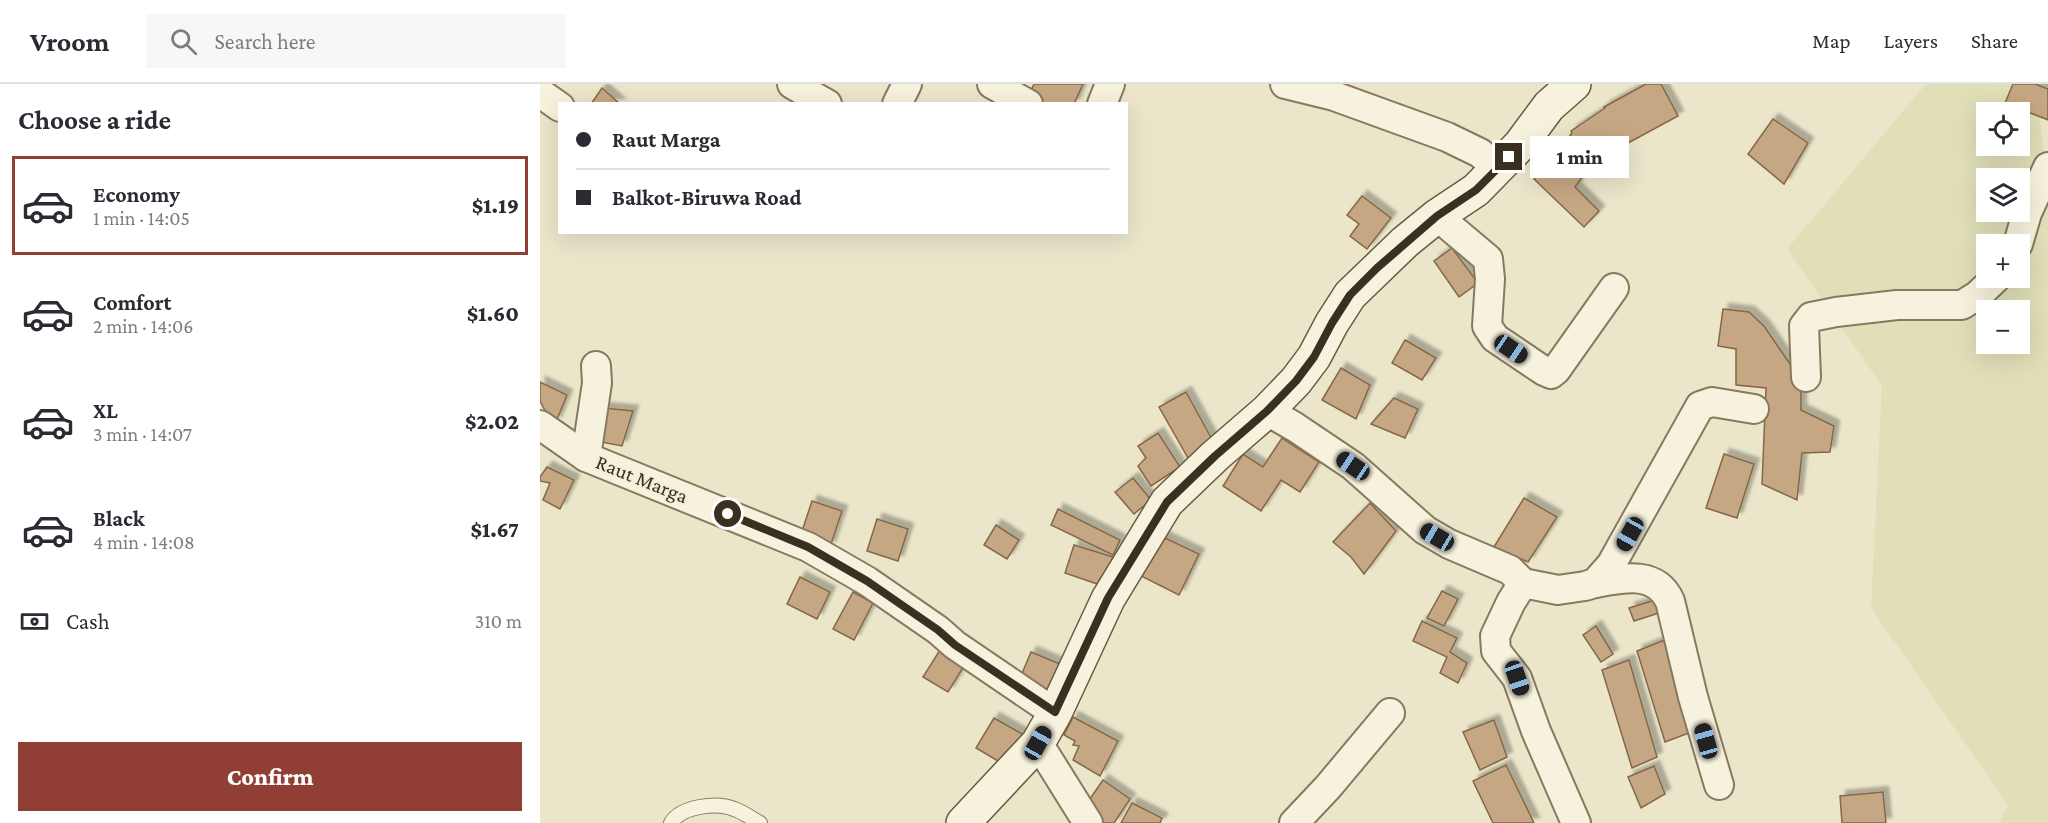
<!DOCTYPE html>
<html lang="en">
<head>
<meta charset="utf-8">
<style>
	:root { --surface:#fff; --page:#f7f7f7; --text:#2b2b33; --muted:#7c7c81; --line:#e1e1e2; --accent:#913f34 }
	body { margin:0; font-family:"Crimson Pro",serif; background:var(--page); color:var(--text); height:100vh; display:flex; flex-direction:column; font-size:22px; white-space:nowrap }
	* { box-sizing:border-box; margin:0 }
	p { font-size:20px; color:var(--muted) }
	.icon { flex:none; width:33px; height:33px; fill:none; stroke:currentColor; stroke-width:2; stroke-linecap:round; stroke-linejoin:round }
	.map { position:relative; flex:1; overflow:hidden }
	.panel { display:flex; flex-direction:column; background:var(--surface); width:540px }
	.panel>* { flex:none }
	.top-card { position:absolute; left:18px; top:18px; width:570px; height:132px; border-radius:0px; box-shadow:0 6px 24px #0002; display:grid; align-content:center; height:132px; padding:0 18px; background:var(--surface) }
	.tools { position:absolute; left:1436px; top:18px; display:grid; gap:12px }
	.tools a { display:grid; place-items:center; width:54px; height:54px; border-radius:0px; background:var(--surface); box-shadow:0 6px 24px #0002; font-size:30px }
	.end { position:absolute; width:27px; height:27px; margin:-14px; border:8px solid #393022; background:#fff; box-shadow:0 0 0 3px #fff }
	.from { border-radius:50% }
	.bubble { position:absolute; height:42px; border-radius:0px; background:var(--surface); box-shadow:0 6px 24px #0002; font-size:20px; font-weight:800; line-height:42px; text-align:center }
	.car { position:absolute; width:18px; height:36px; margin:-18px -9px; border-radius:8px; box-shadow:0 0 4px 2px #0007; background:linear-gradient(#222 24%,#8ab4d8 0 40%,#222 0 76%,#8ab4d8 0 86%,#222 0) }
	.top-card b { display:flex; align-items:center; gap:21px; height:57px; font-size:22px }
	.top-card b+b { border-top:2px solid var(--line) }
	.top-card i { width:15px; height:15px; background:var(--text) }
	ul { padding:0; list-style:none }
	li { display:flex; align-items:center; gap:18px; height:99px; margin:0 12px 9px; padding:0 6px; border:3px solid transparent; border-radius:0px }
	li div { flex:1 }
	li b { display:block; font-size:22px }
	li em { font-style:normal; font-weight:800 }
	li.current { border-color:var(--accent) }
	li>.icon { width:54px; height:54px; stroke-width:1.5 }
	h2 { padding:0 18px; font-size:27px; line-height:72px }
	.pay { display:flex; align-items:center; gap:15px; height:66px; padding:0 18px; font-size:22px }
	.pay p { margin-inline-start:auto }
	.cta { display:flex; gap:12px; margin-top:auto; padding:12px 18px }
	.cta a { flex:1; height:69px; border-radius:0px; background:var(--accent); color:#fff; font-size:24px; font-weight:800; line-height:69px; text-align:center }
	header { display:flex; align-items:center; gap:36px; box-sizing:border-box; height:84px; padding:0 30px; background:var(--surface); border-bottom:2px solid var(--line) }
	header strong { font-size:28px }
	nav { display:flex; gap:33px; margin-inline-start:auto; font-size:21px }
	.search { width:420px; height:54px; background:var(--page); display:flex; align-items:center; gap:15px; box-sizing:border-box; padding:0 21px; border-radius:0px; color:var(--muted); font-size:22px }
	main { display:flex; flex:1; min-height:0 }
	.map>svg:first-child { display:block }
	.farmland { fill:#e1dfb8; fill-rule:evenodd }
	.building { fill:#c6a783; stroke:#846747; stroke-width:1.5; filter:url(#shadow) }
	.lines { fill:none; stroke-linecap:round; stroke-linejoin:round }
	.service-casing { stroke:#87795f; stroke-width:16 }
	.minor-casing { stroke:#87795f; stroke-width:32 }
	.secondary-casing { stroke:#695a42; stroke-width:36 }
	.service { stroke:#f7f2dd; stroke-width:14 }
	.minor { stroke:#f7f2dd; stroke-width:28 }
	.secondary { stroke:#f7f2dd; stroke-width:33 }
	.route { stroke:#393022; stroke-width:8 }
	.labels { text-anchor:middle; dominant-baseline:central; stroke-width:5; stroke-linejoin:round; paint-order:stroke }
	.street-label { font-size:21px; fill:#393022; stroke:#f3efd9 }
</style>
</head>
<body>
<header>
<strong>Vroom</strong>
<div class="search"><svg class="icon" aria-label="search" viewBox="0 0 24 24"><circle cx="10" cy="10" r="6"/><path d="M15 15l6 6"/></svg>Search here</div>
<nav><a>Map</a><a>Layers</a><a>Share</a></nav>
</header>
<main>
<section class="panel">
<h2>Choose a ride</h2>
<ul>
<li class="current"><svg class="icon" aria-label="car" viewBox="0 0 24 24"><path d="M5 17H2v-5l4-1 3-4h7l3 4 3 1v5h-3M9 17h6M6 11h13"/><circle cx="7" cy="17" r="2"/><circle cx="17" cy="17" r="2"/></svg><div><b>Economy</b><p>1 min · 14:05</p></div><em>$1.19</em></li>
<li><svg class="icon" aria-label="car" viewBox="0 0 24 24"><path d="M5 17H2v-5l4-1 3-4h7l3 4 3 1v5h-3M9 17h6M6 11h13"/><circle cx="7" cy="17" r="2"/><circle cx="17" cy="17" r="2"/></svg><div><b>Comfort</b><p>2 min · 14:06</p></div><em>$1.60</em></li>
<li><svg class="icon" aria-label="car" viewBox="0 0 24 24"><path d="M5 17H2v-5l4-1 3-4h7l3 4 3 1v5h-3M9 17h6M6 11h13"/><circle cx="7" cy="17" r="2"/><circle cx="17" cy="17" r="2"/></svg><div><b>XL</b><p>3 min · 14:07</p></div><em>$2.02</em></li>
<li><svg class="icon" aria-label="car" viewBox="0 0 24 24"><path d="M5 17H2v-5l4-1 3-4h7l3 4 3 1v5h-3M9 17h6M6 11h13"/><circle cx="7" cy="17" r="2"/><circle cx="17" cy="17" r="2"/></svg><div><b>Black</b><p>4 min · 14:08</p></div><em>$1.67</em></li>
</ul>
<div class="pay"><svg class="icon" aria-label="cash" viewBox="0 0 24 24"><path d="M3 7h18v10H3z"/><circle cx="12" cy="12" r="2"/></svg>Cash<p>310 m</p></div>
<div class="cta"><a>Confirm</a></div>
</section>
<div class="map">
<svg width="1508" height="739" viewBox="0 0 1508 739">
	<defs>
		<filter id="shadow"><feDropShadow dx="5.5" dy="-5.5" stdDeviation="1.5" flood-color="#0004"/></filter>
	</defs>
	<rect width="100%" height="100%" fill="#ebe6ca"/>
	<path class="farmland" d="M 1386,0 L 1497,0 L 1508,117 L 1508,739 L 1459,739 L 1468,721 L 1331,524 L 1342,302 L 1247,165 ZM 1446,28 L 1479,28 L 1479,62 L 1446,62 ZM 1446,94 L 1479,94 L 1479,128 L 1446,128 ZM 1446,160 L 1479,160 L 1479,194 L 1446,194 ZM 1446,226 L 1479,226 L 1479,260 L 1446,260 Z"/>
	<g class="building">
		<path d="M 494,0 L 543,0 L 534,20 L 495,20 L 487,15 Z"/>
		<path d="M 1106,0 L 1121,0 L 1138,32 L 1088,59 L 1053,82 L 1052,80 L 1035,103 L 1059,127 L 1044,143 L 994,95 L 1006,83 L 1032,49 L 1031,47 L 1065,24 L 1064,23 Z"/>
		<path d="M 1473,0 L 1495,0 L 1508,5 L 1508,36 L 1465,19 Z"/>
		<path d="M 62,4 L 80,20 L 51,20 Z"/>
		<path d="M 1233,35 L 1268,59 L 1244,100 L 1208,70 Z"/>
		<path d="M 822,112 L 851,134 L 827,165 L 810,152 L 819,140 L 807,131 Z"/>
		<path d="M 912,164 L 938,199 L 919,213 L 894,177 Z"/>
		<path d="M 1183,225 L 1209,228 L 1224,242 L 1261,296 L 1261,326 L 1294,342 L 1290,368 L 1262,369 L 1257,416 L 1222,400 L 1226,304 L 1196,301 L 1196,265 L 1178,262 Z"/>
		<path d="M 865,256 L 896,274 L 882,296 L 852,279 Z"/>
		<path d="M 801,284 L 830,301 L 816,335 L 782,316 Z"/>
		<path d="M 0,298 L 27,311 L 16,338 L 8,332 L 0,317 Z"/>
		<path d="M 646,308 L 674,359 L 648,374 L 619,323 Z"/>
		<path d="M 854,314 L 878,325 L 865,354 L 831,340 Z"/>
		<path d="M 64,324 L 93,327 L 82,362 L 61,358 Z"/>
		<path d="M 618,349 L 640,383 L 611,402 L 598,382 L 606,374 L 598,362 Z"/>
		<path d="M 742,354 L 779,378 L 760,408 L 741,396 L 721,427 L 683,402 L 703,370 L 723,383 Z"/>
		<path d="M 1184,370 L 1214,380 L 1197,434 L 1166,424 Z"/>
		<path d="M 7,383 L 34,396 L 20,425 L 3,416 L 10,399 L 0,397 L 0,393 Z"/>
		<path d="M 593,394 L 611,416 L 594,430 L 575,408 Z"/>
		<path d="M 984,414 L 1017,433 L 988,478 L 954,463 Z"/>
		<path d="M 272,417 L 302,427 L 290,463 L 260,453 Z"/>
		<path d="M 830,419 L 856,447 L 824,490 L 811,473 L 793,458 Z"/>
		<path d="M 518,425 L 580,456 L 573,471 L 511,441 Z"/>
		<path d="M 337,435 L 368,445 L 358,477 L 327,467 Z"/>
		<path d="M 456,441 L 479,456 L 467,475 L 444,461 Z"/>
		<path d="M 621,452 L 659,470 L 639,511 L 601,492 Z"/>
		<path d="M 534,461 L 573,473 L 563,502 L 525,489 Z"/>
		<path d="M 260,493 L 290,508 L 277,535 L 247,520 Z"/>
		<path d="M 902,507 L 918,515 L 904,542 L 887,534 Z"/>
		<path d="M 313,508 L 333,519 L 314,556 L 293,545 Z"/>
		<path d="M 1115,516 L 1119,529 L 1094,537 L 1089,524 Z"/>
		<path d="M 882,537 L 917,554 L 910,568 L 927,579 L 918,599 L 900,589 L 907,573 L 873,557 Z"/>
		<path d="M 1056,542 L 1073,570 L 1061,578 L 1043,551 Z"/>
		<path d="M 1127,555 L 1154,647 L 1125,658 L 1097,567 Z"/>
		<path d="M 400,566 L 424,582 L 408,608 L 383,593 Z"/>
		<path d="M 491,568 L 520,580 L 507,611 L 478,599 Z"/>
		<path d="M 1089,576 L 1117,673 L 1092,684 L 1062,586 Z"/>
		<path d="M 533,633 L 578,657 L 560,692 L 533,676 L 539,662 L 533,661 L 535,657 L 524,651 Z"/>
		<path d="M 454,634 L 486,652 L 468,683 L 436,664 Z"/>
		<path d="M 954,636 L 967,673 L 940,686 L 923,648 Z"/>
		<path d="M 966,681 L 994,739 L 953,739 L 933,697 Z"/>
		<path d="M 1114,682 L 1125,710 L 1101,724 L 1088,693 Z"/>
		<path d="M 563,696 L 590,715 L 574,739 L 564,739 L 543,725 Z"/>
		<path d="M 1343,708 L 1346,739 L 1302,739 L 1300,712 Z"/>
		<path d="M 592,719 L 622,734 L 620,739 L 581,739 Z"/>
	</g>
	<g class="lines">
		<defs>
			<path id="service" d="M 131,739 C 141,722 177,718 194,725 C 203,728 211,734 220,739"/>
			<g id="minor">
				<path d="M 252,0 L 287,20"/>
				<path d="M 452,0 L 488,20"/>
				<path d="M 745,0 L 794,12 L 907,53 L 940,69 L 958,85"/>
				<path d="M 0,9 L 20,23"/>
				<path d="M 357,20 L 367,0"/>
				<path d="M 562,20 L 570,0"/>
				<path d="M 897,132 L 948,175 L 950,195 L 947,242 L 955,254 L 1004,287 L 1011,290 L 1016,286 L 1074,204"/>
				<path d="M 1478,160 L 1487,129 L 1508,83"/>
				<path d="M 1266,293 L 1264,242 L 1271,233 L 1296,228 L 1357,221 L 1422,221 L 1438,211 L 1456,194"/>
				<path d="M 727,327 L 755,343 L 813,382 L 885,446 L 909,460 L 970,486 L 983,499 L 1018,506 L 1045,502 L 1055,499 L 1071,481 L 1160,322 L 1172,318 L 1214,325"/>
				<path d="M 0,341 L 46,373 L 268,463 L 327,497 L 398,546 L 415,561 L 515,629"/>
				<path d="M 46,373 L 57,299 L 56,282"/>
				<path d="M 983,499 L 971,518 L 955,552 L 956,567 L 977,594 L 996,647 L 1036,739"/>
				<path d="M 1055,499 C 1083,494 1116,486 1130,517 L 1153,613 L 1179,701"/>
				<path d="M 498,659 L 548,739"/>
				<path d="M 754,739 L 788,703 L 850,629"/>
			</g>
			<path id="secondary" d="M 423,739 L 498,659 L 515,629 L 568,515 L 627,418 L 675,372 L 727,327 L 756,297 L 774,273 L 792,239 L 810,211 L 865,158 L 897,132 L 936,106 L 980,61 L 1009,22 L 1034,0"/>
		</defs>
		<use href="#service" class="service-casing"/>
		<use href="#minor" class="minor-casing"/>
		<use href="#secondary" class="secondary-casing"/>
		<use href="#service" class="service"/>
		<use href="#minor" class="minor"/>
		<use href="#secondary" class="secondary"/>
	</g>
	<g class="lines">
		<path class="route" d="M 188,430 L 268,463 L 327,497 L 398,546 L 415,561 L 515,628 L 568,514 L 627,418 L 675,372 L 727,327 L 756,297 L 774,273 L 792,239 L 810,211 L 837,184 L 897,132 L 936,106 L 969,73"/>
	</g>
	<g class="labels">
		<g class="street-label">
			<text transform="translate(102 395) rotate(22)">Raut Marga</text>
		</g>
	</g>
</svg>
<div class="tools">
<a><svg class="icon" aria-label="locate" viewBox="0 0 24 24"><circle cx="12" cy="12" r="6"/><path d="M12 2v4M12 18v4M2 12h4M18 12h4"/></svg></a>
<a><svg class="icon" aria-label="layers" viewBox="0 0 24 24"><path d="M12 4l9 5-9 5-9-5zM3 14l9 5 9-5"/></svg></a>
<a>+</a>
<a>−</a>
</div>
<i class="end from" style="left:188px;top:430px"></i>
<i class="end" style="left:969px;top:73px"></i>
<div class="bubble" style="left:990px;top:52px;width:99px">1 min</div>
<i class="car" style="left:971px;top:265px;rotate:124deg"></i>
<i class="car" style="left:813px;top:382px;rotate:304deg"></i>
<i class="car" style="left:1090px;top:450px;rotate:209deg"></i>
<i class="car" style="left:897px;top:453px;rotate:300deg"></i>
<i class="car" style="left:977px;top:594px;rotate:161deg"></i>
<i class="car" style="left:1166px;top:657px;rotate:344deg"></i>
<i class="car" style="left:498px;top:659px;rotate:29deg"></i>
<div class="top-card">
<b><i class="from"></i>Raut Marga</b>
<b><i></i>Balkot-Biruwa Road</b>
</div>
</div>
</main>
</body>
</html>
